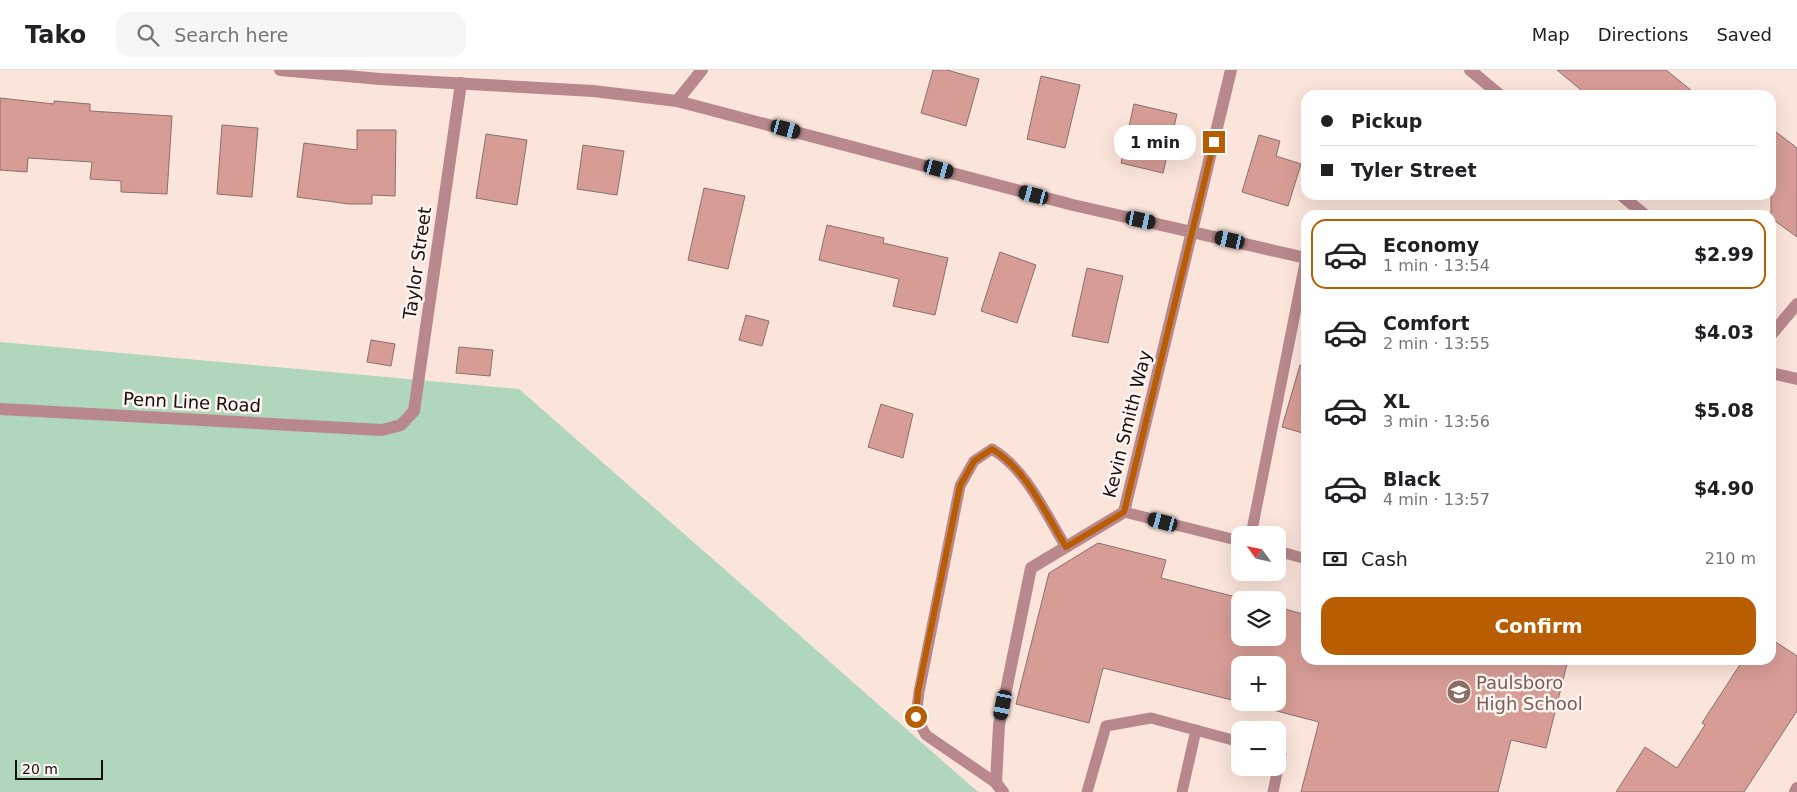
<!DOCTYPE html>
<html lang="en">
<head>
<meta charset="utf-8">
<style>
	:root { --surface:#fff; --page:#f6f6f6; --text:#202124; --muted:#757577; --line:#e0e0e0; --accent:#b95d03 }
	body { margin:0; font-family:"DejaVu Sans",sans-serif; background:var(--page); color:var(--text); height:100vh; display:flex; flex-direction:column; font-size:19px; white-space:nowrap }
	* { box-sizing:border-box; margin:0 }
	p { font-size:16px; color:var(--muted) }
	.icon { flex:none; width:28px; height:28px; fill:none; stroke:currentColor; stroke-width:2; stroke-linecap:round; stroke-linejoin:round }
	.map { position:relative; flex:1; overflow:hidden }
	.drawer { position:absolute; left:1301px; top:140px; width:475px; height:455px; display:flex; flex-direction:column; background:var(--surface); border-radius:15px; box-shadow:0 5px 20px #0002 }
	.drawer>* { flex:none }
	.banner { position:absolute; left:1301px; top:20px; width:475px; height:110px; border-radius:15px; box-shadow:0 5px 20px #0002; display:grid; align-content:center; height:110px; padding:0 20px; background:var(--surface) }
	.needle { width:32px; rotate:303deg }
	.tools { position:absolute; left:1231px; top:456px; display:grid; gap:10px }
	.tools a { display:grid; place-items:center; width:55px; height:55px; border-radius:10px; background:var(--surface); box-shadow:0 5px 20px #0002; font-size:25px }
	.scale { position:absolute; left:15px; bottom:12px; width:88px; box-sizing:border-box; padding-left:5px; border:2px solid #170f0c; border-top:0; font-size:14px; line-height:18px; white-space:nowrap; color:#170f0c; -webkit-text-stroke:4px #fef4f1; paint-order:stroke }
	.end { position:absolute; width:22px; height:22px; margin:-11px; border:6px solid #b95d03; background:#fff; box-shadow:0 0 0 2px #fff }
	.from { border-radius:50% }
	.bubble { position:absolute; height:35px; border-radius:15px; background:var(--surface); box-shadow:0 5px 20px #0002; font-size:16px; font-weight:800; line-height:35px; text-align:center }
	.car { position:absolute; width:15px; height:30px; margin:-15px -8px; border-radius:6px; box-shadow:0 0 4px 1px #0007; background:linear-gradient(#222 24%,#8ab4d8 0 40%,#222 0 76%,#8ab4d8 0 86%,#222 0) }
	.banner b { display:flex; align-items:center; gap:18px; height:48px; font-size:19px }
	.banner b+b { border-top:1px solid var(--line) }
	.banner i { width:12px; height:12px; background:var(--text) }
	ul { padding:9px 0 0; list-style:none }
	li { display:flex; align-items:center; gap:15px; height:70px; margin:0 10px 8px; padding:0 10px; border:2px solid transparent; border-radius:15px }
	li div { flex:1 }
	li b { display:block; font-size:19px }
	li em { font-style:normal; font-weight:800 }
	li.active { border-color:var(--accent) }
	li>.icon { width:45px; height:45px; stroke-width:1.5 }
	.pay { display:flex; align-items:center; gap:12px; height:55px; padding:0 20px; font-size:19px }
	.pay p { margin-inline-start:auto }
	.primary-button { display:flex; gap:10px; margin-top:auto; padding:10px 20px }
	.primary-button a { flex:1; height:58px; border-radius:15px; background:var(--accent); color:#fff; font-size:20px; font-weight:800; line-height:58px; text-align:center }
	header { display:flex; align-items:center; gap:30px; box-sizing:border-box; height:70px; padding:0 25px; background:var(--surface); border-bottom:1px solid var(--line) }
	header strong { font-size:24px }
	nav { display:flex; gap:28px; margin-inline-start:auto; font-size:18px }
	.search { width:350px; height:45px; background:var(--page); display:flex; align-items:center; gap:12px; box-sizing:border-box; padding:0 18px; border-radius:15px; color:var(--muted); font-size:19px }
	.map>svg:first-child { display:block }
	.green { fill:#b0d7bb }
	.building { fill:#d79c96; stroke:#87716f }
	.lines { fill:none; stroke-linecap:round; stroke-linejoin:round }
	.lane { stroke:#b8888c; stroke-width:11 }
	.street { stroke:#b8888c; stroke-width:12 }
	.route { stroke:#b95d03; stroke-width:6 }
	.labels { text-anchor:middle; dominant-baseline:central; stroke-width:5; stroke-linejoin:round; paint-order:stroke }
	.street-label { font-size:18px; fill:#170f0c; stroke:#fef4f1 }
	.education-label { font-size:18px; fill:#785e54; stroke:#fef4f1; text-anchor:start }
</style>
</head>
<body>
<header>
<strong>Tako</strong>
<div class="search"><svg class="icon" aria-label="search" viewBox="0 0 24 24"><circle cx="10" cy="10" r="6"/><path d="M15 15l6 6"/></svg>Search here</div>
<nav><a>Map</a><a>Directions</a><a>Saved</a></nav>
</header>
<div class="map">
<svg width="1797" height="722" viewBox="0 0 1797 722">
	<rect width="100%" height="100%" fill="#fbe4da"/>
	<path class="green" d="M 0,272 L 519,319 L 978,722 L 0,722 Z"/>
	<g class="building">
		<path d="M 933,0 L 947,0 L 979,9 L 966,56 L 921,43 Z"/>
		<path d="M 1557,0 L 1666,0 L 1697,25 L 1587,25 Z"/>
		<path d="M 1041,6 L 1080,15 L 1065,78 L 1027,69 Z"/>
		<path d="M 0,28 L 54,34 L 54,31 L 90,34 L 90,41 L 172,46 L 167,124 L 121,122 L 121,111 L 90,109 L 92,92 L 28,88 L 27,102 L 0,100 Z"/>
		<path d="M 1134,34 L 1177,44 L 1163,103 L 1121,93 Z"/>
		<path d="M 222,55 L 258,58 L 252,127 L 217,124 Z"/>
		<path d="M 1771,58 L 1797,78 L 1797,167 L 1771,148 Z"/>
		<path d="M 357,60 L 396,60 L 395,126 L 372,125 L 372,134 L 349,134 L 297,127 L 304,73 L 357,80 Z"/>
		<path d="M 486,64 L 527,70 L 517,135 L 476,128 Z"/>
		<path d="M 1259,65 L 1280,71 L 1276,86 L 1301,94 L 1288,136 L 1242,122 Z"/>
		<path d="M 583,75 L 624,81 L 617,125 L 577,119 Z"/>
		<path d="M 704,118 L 745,126 L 728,199 L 688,190 Z"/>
		<path d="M 827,155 L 884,168 L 883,173 L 948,188 L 935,245 L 893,236 L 899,209 L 819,190 Z"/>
		<path d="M 1000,182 L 1036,195 L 1017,253 L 981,241 Z"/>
		<path d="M 1087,198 L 1123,206 L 1108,273 L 1072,266 Z"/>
		<path d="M 746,245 L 769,251 L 762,276 L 739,270 Z"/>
		<path d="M 371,270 L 395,274 L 391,296 L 367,292 Z"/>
		<path d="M 459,277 L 493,280 L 490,306 L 456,303 Z"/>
		<path d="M 1300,295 L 1306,296 L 1306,364 L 1282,357 Z"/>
		<path d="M 881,334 L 913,344 L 903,388 L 868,377 Z"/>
		<path d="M 1098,473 L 1166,490 L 1161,508 L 1248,530 L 1240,530 L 1240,568 L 1278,568 L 1278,537 L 1306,545 L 1306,590 L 1568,590 L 1546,678 L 1511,670 L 1498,722 L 1301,722 L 1319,652 L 1242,632 L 1278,632 L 1278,595 L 1240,595 L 1240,632 L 1103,598 L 1089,653 L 1016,634 L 1049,503 Z"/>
		<path d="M 1771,569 L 1797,586 L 1797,641 L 1744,722 L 1616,722 L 1645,677 L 1677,698 L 1705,655 L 1702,653 L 1743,590 L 1771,590 Z"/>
	</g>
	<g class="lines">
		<g class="lane">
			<path d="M 1124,442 L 1240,471"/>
			<path d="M 1251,465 L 1306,188"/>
			<path d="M 1278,481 L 1306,489"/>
			<path d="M 996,713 L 926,665 L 916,647 L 919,622 L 960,416 L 974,391 L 992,379 C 1027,400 1045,443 1066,477"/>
			<path d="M 1087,722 L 1106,656 L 1151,648 L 1240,672"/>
			<path d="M 1182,722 L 1196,660"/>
			<path d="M 1273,722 L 1281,684 L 1278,682"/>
		</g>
		<g class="street">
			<path d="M 280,0 L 380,9 L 593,21 L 677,31 L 1073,135 L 1306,188"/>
			<path d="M 1470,0 L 1500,25"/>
			<path d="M 677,31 L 702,0"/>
			<path d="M 1621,125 L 1645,145"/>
			<path d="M 1771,265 L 1797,234"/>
			<path d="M 1771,303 L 1797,309"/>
			<path d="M 0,339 L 382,360 L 401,355 L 414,341 L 461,13"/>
			<path d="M 1003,722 L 996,713 L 999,655 L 1031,498 L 1124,442 L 1231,0"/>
			<path d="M 1795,722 L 1797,718"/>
		</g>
	</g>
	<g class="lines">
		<path class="route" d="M 916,647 L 918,622 L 960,416 L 974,391 L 992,379 C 1027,400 1045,443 1066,477 L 1124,442 L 1214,72"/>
	</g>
	<defs>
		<symbol id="school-disc" viewBox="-11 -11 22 22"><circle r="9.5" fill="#8d6e63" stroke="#fef4f1"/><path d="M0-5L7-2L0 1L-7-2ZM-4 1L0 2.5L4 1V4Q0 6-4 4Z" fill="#fff"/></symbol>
	</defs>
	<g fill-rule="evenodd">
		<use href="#school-disc" x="1445" y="608" width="28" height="28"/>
	</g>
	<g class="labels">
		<g class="street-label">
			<text transform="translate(417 193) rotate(-82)">Taylor Street</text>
			<text transform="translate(192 332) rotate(3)">Penn Line Road</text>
			<text transform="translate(1127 354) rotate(-76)">Kevin Smith Way</text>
		</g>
		<g class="education-label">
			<text x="1476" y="612">Paulsboro<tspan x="1476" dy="21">High School</tspan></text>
		</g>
	</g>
</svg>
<div class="tools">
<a><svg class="needle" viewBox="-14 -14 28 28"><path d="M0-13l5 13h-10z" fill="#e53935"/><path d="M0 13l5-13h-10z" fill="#757577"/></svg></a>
<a><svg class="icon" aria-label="layers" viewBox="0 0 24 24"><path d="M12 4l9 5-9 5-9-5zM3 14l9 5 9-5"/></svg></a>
<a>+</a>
<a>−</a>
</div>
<div class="scale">20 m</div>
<i class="end from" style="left:916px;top:647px"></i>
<i class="end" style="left:1214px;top:72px"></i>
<div class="bubble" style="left:1114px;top:55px;width:82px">1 min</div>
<i class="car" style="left:786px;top:59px;rotate:105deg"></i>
<i class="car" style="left:939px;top:99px;rotate:105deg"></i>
<i class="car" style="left:1034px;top:125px;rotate:285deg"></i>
<i class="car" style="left:1141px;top:150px;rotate:102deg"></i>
<i class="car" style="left:1230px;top:170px;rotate:283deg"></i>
<i class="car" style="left:1163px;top:452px;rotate:285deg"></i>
<i class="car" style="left:1003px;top:635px;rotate:191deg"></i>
<div class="banner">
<b><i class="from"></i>Pickup</b>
<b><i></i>Tyler Street</b>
</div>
<section class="drawer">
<ul>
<li class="active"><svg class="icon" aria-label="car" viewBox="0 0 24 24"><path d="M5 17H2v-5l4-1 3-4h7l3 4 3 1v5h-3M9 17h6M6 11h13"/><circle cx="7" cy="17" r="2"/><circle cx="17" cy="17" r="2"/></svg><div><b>Economy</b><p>1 min · 13:54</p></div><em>$2.99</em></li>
<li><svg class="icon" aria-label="car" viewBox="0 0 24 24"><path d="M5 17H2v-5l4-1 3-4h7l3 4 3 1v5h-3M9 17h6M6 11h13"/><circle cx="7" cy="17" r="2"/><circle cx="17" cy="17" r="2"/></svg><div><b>Comfort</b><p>2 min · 13:55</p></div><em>$4.03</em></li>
<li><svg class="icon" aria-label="car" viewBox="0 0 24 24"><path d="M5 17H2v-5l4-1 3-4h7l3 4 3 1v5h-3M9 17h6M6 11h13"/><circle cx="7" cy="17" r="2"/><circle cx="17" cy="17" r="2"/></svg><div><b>XL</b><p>3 min · 13:56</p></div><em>$5.08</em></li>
<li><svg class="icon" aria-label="car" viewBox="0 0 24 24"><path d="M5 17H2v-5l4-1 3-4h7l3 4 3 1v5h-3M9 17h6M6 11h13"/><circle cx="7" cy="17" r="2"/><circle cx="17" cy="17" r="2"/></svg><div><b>Black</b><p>4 min · 13:57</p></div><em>$4.90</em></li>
</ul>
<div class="pay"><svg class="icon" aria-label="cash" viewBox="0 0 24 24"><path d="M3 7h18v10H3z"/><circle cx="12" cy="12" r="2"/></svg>Cash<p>210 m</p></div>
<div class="primary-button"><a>Confirm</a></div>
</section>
</div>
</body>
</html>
